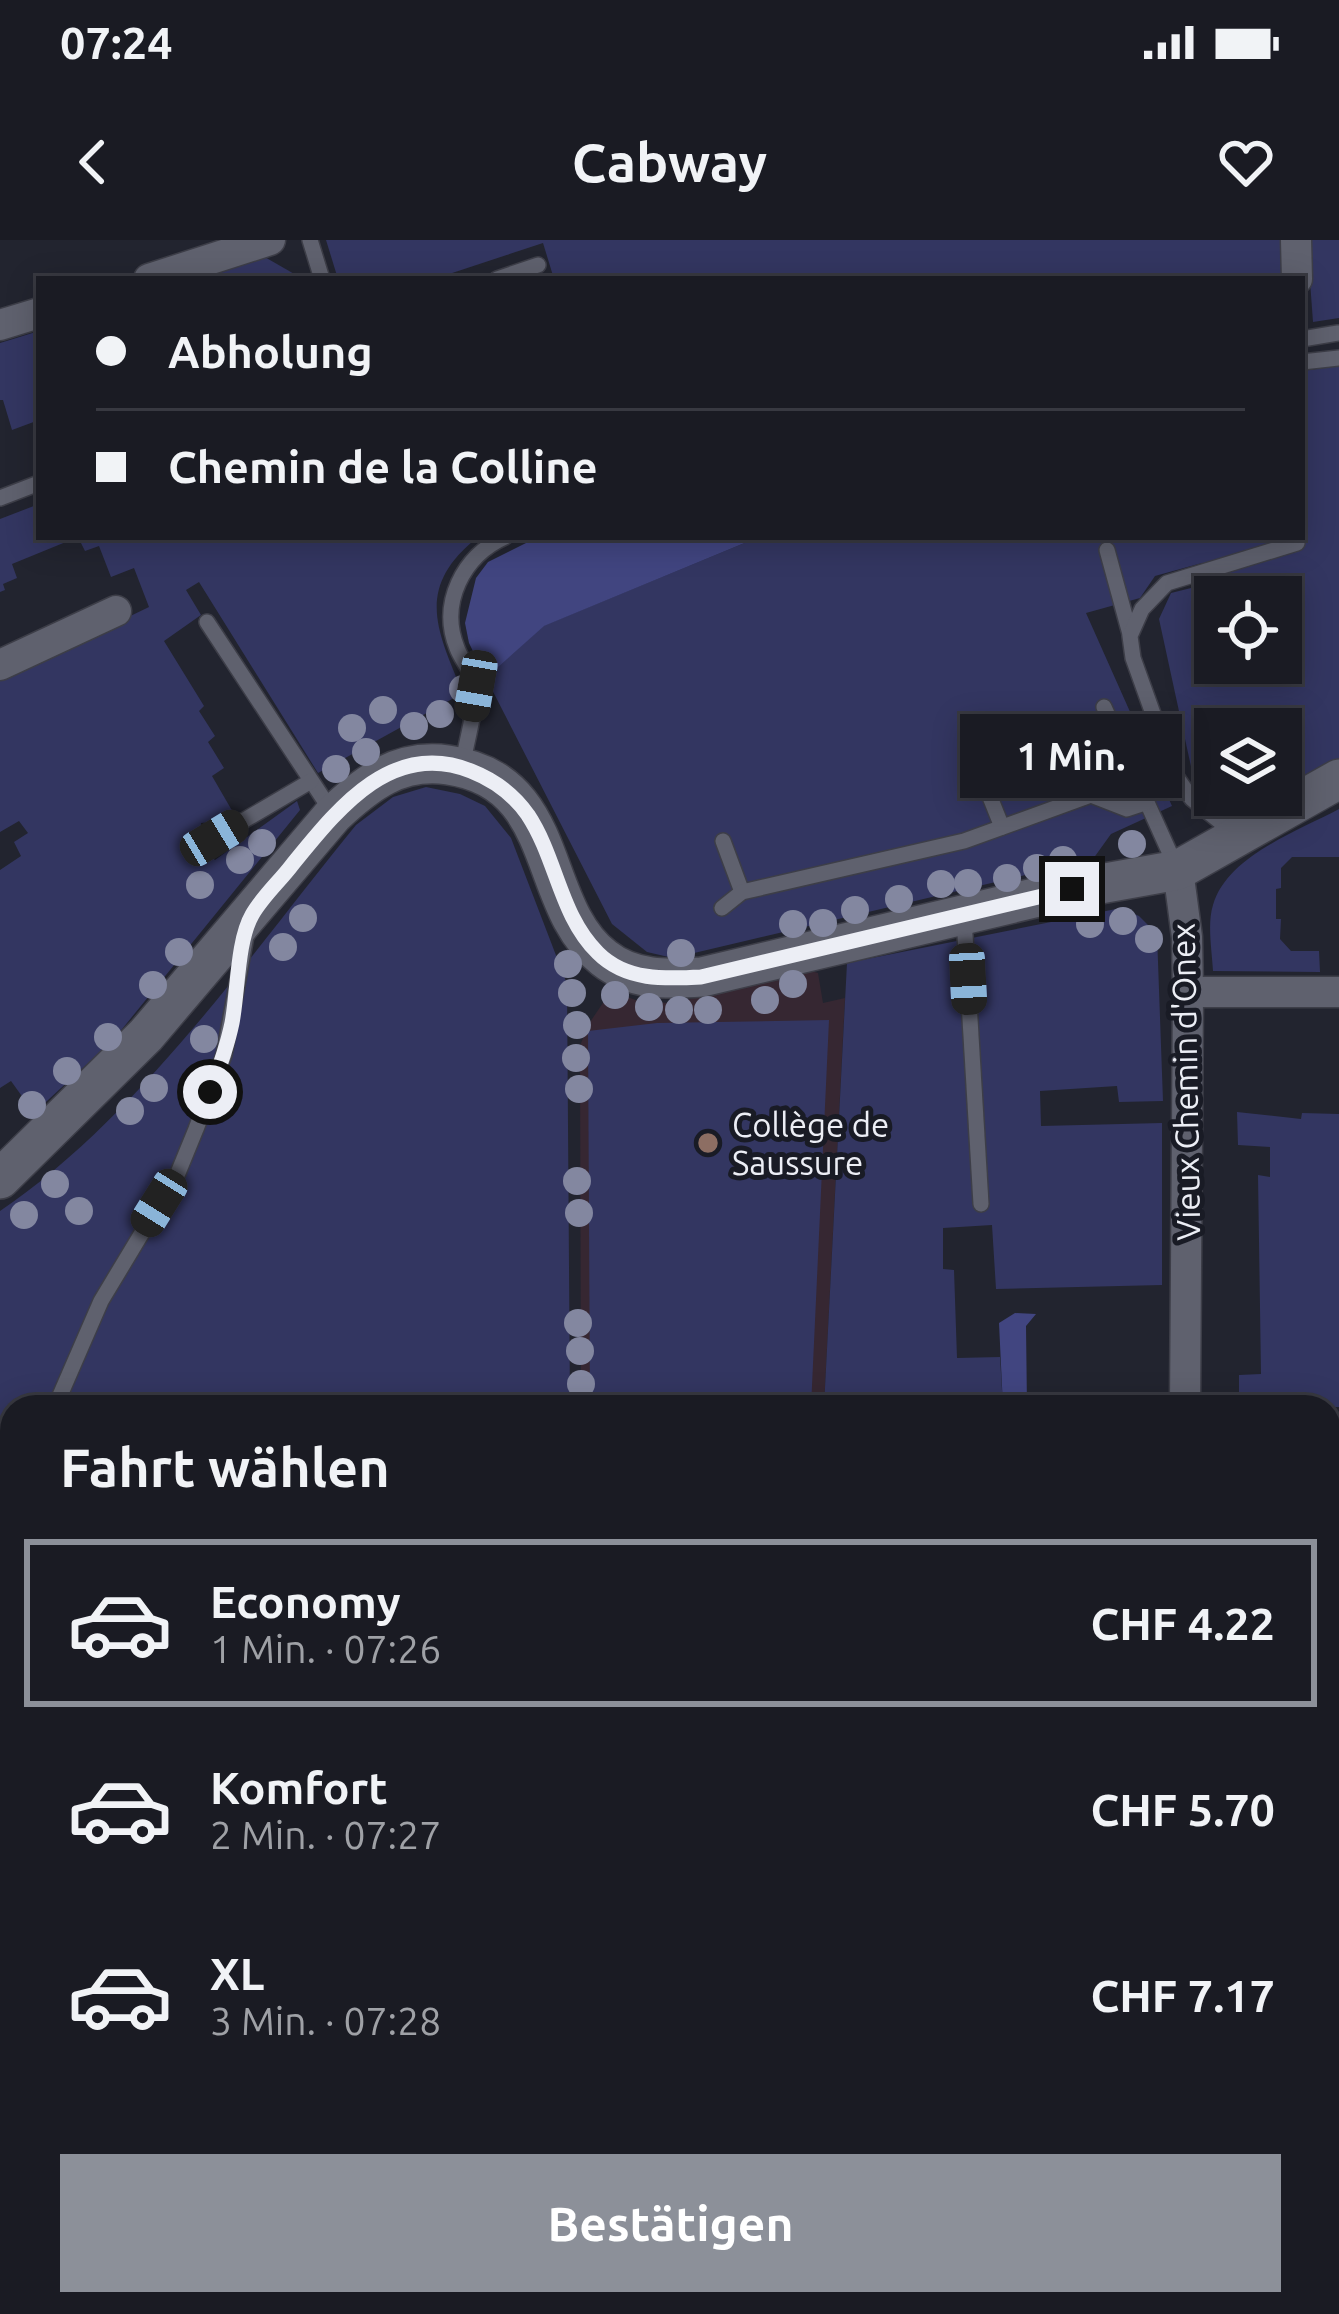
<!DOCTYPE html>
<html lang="de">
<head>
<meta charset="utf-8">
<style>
	:root { --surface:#1a1b23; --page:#272830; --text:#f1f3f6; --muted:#9fa1a6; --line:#383941; --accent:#8c9099 }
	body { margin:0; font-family:Ubuntu,sans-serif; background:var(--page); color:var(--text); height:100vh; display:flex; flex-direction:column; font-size:45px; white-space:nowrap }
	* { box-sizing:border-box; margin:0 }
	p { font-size:39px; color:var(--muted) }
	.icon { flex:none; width:66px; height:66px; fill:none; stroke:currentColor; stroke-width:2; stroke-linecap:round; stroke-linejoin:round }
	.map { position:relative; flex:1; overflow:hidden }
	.side { position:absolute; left:0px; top:1155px; width:1341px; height:921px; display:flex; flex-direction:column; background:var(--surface); border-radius:36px 36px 0 0; box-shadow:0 6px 30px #0003,0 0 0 3px var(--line) }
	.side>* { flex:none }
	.guide { position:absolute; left:36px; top:36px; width:1269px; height:264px; border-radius:0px; box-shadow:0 6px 30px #0003,0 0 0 3px var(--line); display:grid; align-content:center; height:264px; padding:0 60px; background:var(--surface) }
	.tools { position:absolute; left:1194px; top:336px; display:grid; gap:24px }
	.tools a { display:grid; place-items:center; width:108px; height:108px; border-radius:0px; background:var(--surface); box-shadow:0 6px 30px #0003,0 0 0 3px var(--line); font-size:60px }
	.end { position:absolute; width:54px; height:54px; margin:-27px; border:15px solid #eceef5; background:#111; box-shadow:0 0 0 6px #111 }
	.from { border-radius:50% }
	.bubble { position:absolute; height:84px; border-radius:0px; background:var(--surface); box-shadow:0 6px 30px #0003,0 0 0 3px var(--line); font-size:39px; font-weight:700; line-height:84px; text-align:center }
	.car { position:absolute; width:36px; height:72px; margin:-36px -18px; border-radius:15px; box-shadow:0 0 9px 3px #0007; background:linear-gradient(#222 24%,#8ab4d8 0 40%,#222 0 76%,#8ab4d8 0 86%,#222 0) }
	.guide b { display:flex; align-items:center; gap:42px; height:114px; font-size:45px }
	.guide b+b { border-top:3px solid var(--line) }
	.guide i { width:30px; height:30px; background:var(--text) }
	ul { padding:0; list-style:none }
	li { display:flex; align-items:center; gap:36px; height:168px; margin:0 24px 18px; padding:0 36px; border:6px solid transparent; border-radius:0px }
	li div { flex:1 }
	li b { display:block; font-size:45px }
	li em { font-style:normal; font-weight:700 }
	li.on { border-color:var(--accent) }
	li>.icon { width:108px; height:108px; stroke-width:1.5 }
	h2 { padding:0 60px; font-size:54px; line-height:144px }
	.button { display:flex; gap:24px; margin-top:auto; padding:24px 60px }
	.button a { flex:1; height:138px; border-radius:0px; background:var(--accent); color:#fff; font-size:48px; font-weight:700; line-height:138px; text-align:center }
	.status { display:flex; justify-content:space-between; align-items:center; height:84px; padding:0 60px; background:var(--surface); direction:ltr }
	.status svg { height:33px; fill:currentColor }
	header { display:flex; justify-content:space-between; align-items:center; height:156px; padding:0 60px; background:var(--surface); font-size:54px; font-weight:700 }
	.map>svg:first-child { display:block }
	.education { fill:#362732 }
	.green { fill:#333661; fill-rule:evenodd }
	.forest { fill:#414580 }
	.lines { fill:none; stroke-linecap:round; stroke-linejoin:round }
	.lane-casing { stroke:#3d3e48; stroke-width:18 }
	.street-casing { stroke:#3d3e48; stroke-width:33 }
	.secondary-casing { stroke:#3d3e48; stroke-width:42 }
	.lane { stroke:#5f616e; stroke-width:15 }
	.street { stroke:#5f616e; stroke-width:30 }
	.secondary { stroke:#5f616e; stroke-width:39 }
	.tree { fill:#8387a0 }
	.route { stroke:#eceef5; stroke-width:15 }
	.education-dot { fill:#8d6e63; stroke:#191b25; stroke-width:4.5 }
	.labels { text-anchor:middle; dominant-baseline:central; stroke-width:10; stroke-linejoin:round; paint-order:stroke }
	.street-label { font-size:33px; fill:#eceef5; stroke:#191b25 }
	.poi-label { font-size:33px; fill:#eceef5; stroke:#191b25; text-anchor:start }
</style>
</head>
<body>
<div class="status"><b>07:24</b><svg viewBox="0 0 49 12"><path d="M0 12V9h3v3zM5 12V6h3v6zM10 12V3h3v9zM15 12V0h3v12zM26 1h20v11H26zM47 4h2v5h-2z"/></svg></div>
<header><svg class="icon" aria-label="back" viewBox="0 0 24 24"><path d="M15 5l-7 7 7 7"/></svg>Cabway<svg class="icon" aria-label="heart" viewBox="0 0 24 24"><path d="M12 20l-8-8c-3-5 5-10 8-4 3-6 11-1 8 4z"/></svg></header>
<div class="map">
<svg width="1339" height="2074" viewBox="0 0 1339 2074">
	<rect width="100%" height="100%" fill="#22242f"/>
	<path class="education" d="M 811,731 L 818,733 L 823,763 L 845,758 L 824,1167 L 581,1167 L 580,806 L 588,785 L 611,751 L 641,762 L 673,763 Z"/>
	<g class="green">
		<path d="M 326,0 L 1285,0 L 1287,39 L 554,39 L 543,3 L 434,39 L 338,39 Z"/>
		<path d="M 1307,0 L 1339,0 L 1339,78 L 1313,82 Z"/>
		<path d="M 263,16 L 303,39 L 190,39 Z"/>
		<path d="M 39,91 L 39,180 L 12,190 L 3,160 L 0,160 L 0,103 Z"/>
		<path d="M 1339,126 L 1339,522 L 1281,553 L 1281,489 L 1215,489 L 1215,555 L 1276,555 C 1242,572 1225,573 1195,545 L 1159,379 L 1171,353 L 1207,344 L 1202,323 L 1155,336 L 1140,358 L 1086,373 L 1172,566 L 1111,594 L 1093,619 L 673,718 L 647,712 L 612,684 L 486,438 L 543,386 L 759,297 L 1302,297 L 1302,131 ZM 1215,357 L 1281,357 L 1281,423 L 1215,423 Z"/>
		<path d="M 39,264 L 39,297 L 478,297 C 415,347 436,389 463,453 L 318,533 L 199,342 L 186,350 L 201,375 L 164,401 L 204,466 L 199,471 L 215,496 L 208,502 L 224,528 L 212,536 L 234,574 L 221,581 L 201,583 L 201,606 L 215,620 L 297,561 L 300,570 L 114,799 L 34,873 L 11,841 L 0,848 L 0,630 L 21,616 L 14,602 L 28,593 L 19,581 L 0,592 L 0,439 L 149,367 L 134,328 L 111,337 L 99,306 L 85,311 L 78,297 L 12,324 L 17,338 L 3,344 L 5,350 L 0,352 L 0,279 Z"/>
		<path d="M 426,547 L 460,554 L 485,566 L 511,598 L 567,744 L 570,1167 L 12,1167 L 12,2064 L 555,2064 L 494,2066 L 472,2074 L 0,2074 L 0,971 C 140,876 249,716 356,585 L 393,557 Z"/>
		<path d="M 1339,569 L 1339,617 L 1292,617 L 1281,628 L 1281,648 L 1276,649 L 1276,679 L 1281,679 L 1280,699 L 1291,711 L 1319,711 L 1320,732 L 1213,731 C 1212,711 1207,684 1213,665 C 1227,616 1298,591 1339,569 Z"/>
		<path d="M 1121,668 L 1139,676 L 1157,694 L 1163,861 L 1119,862 L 1117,846 L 1040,851 L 1041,886 L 1162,883 L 1162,1045 L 996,1049 L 992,985 L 943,988 L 943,1029 L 954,1030 L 957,1118 L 1000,1117 L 1003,1167 L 824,1167 L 847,723 Z"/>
		<path d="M 829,780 L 811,1167 L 590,1167 L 588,791 L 657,783 Z"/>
		<path d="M 1237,872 L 1301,879 L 1302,873 L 1339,874 L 1339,1167 L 1299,1167 L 1298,1153 L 1267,1153 L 1267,1166 L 1239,1166 L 1239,1135 L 1261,1134 L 1258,935 L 1270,937 L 1270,907 L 1238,905 Z"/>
		<rect x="1329" y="1441" width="10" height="294"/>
		<path d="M 1339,1904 L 1339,2074 L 1118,2074 L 1119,2064 L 1329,2064 L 1329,1905 Z"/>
		<path d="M 716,2064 L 1075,2064 L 1075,2074 L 698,2074 Z"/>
	</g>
	<g class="forest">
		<path d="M 538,297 L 759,297 L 544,386 L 486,438 L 469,403 L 465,383 L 476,338 L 488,322 Z"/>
		<path d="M 1015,1073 L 1036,1074 L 1026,1086 L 1027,1167 L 1003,1167 L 999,1083 Z"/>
		<path d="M 0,1777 L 12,1783 L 12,2064 L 178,2064 L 184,2074 L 0,2074 Z"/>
	</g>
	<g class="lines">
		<defs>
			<g id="lane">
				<path d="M 310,0 L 322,39"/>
				<path d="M 497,39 L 538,25"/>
				<path d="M 1302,99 L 1338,93"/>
				<path d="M 1302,122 L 1339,118"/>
				<path d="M 0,258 L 39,243"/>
				<path d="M 1107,310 L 1130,394"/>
				<path d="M 207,382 L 332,572"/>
				<path d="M 1104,467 L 1177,629"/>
				<path d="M 462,527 C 465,507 479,460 474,442 C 471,430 461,419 457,408 C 439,363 463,316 505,297"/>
				<path d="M 978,527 L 1002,587"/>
				<path d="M 1234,593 L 1192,559 L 1175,535 L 1133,418 L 1130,396 L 1142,369 L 1167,343 L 1297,303"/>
				<path d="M 214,598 L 311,541"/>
				<path d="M 723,601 L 742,652"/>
				<path d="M 722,668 L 742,652 L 964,601 L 1091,555 L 1127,569 L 1145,563"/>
				<path d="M 964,678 L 981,964"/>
				<path d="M 55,1167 L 101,1061 L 178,933 L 196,889 L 224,815 L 246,696"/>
				<path d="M 0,1675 L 12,1670"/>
				<path d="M 1329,1845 L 1339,1845"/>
				<path d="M 281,2064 L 289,2074"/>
				<path d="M 341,2074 L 348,2064"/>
			</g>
			<g id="street">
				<path d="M 1296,0 L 1297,39"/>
				<path d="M 149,39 L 270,0"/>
				<path d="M 0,85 L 39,73"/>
				<path d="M 0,425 L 116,371"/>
				<path d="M 1178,630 L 1187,697 L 1188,752 L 1185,1167"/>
				<path d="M 1188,752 L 1339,752"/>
				<path d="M 1329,1300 L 1339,1300"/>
				<path d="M 1088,2064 L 1089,2074"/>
				<path d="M 662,2074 L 682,2064"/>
			</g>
			<path id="secondary" d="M 0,939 L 146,795 L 333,575 C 367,543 399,518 448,525 C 563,541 535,665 604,718 C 633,741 667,739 702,737 L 1072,649 L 1178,630 L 1339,539"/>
		</defs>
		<use href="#lane" class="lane-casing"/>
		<use href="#street" class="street-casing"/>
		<use href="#secondary" class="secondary-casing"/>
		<use href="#lane" class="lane"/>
		<use href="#street" class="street"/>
		<use href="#secondary" class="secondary"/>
	</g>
	<g class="tree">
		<circle cx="463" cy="449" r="14"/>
		<circle cx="383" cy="470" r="14"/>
		<circle cx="440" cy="474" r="14"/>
		<circle cx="414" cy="486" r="14"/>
		<circle cx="352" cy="488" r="14"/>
		<circle cx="366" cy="512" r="14"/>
		<circle cx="336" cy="529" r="14"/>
		<circle cx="262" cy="603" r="14"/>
		<circle cx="1132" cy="604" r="14"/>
		<circle cx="240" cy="620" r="14"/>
		<circle cx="1063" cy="620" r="14"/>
		<circle cx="1037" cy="628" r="14"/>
		<circle cx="1007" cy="638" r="14"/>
		<circle cx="968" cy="643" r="14"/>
		<circle cx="941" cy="644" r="14"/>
		<circle cx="200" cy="645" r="14"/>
		<circle cx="899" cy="659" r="14"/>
		<circle cx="855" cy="670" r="14"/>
		<circle cx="303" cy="678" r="14"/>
		<circle cx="1123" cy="681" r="14"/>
		<circle cx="823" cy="683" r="14"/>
		<circle cx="793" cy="684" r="14"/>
		<circle cx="1090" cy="684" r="14"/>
		<circle cx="1149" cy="699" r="14"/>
		<circle cx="283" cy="707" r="14"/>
		<circle cx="179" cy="712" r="14"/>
		<circle cx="681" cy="713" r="14"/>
		<circle cx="568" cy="724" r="14"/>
		<circle cx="793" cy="744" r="14"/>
		<circle cx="153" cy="745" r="14"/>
		<circle cx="572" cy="753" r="14"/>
		<circle cx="615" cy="755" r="14"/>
		<circle cx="765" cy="760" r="14"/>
		<circle cx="649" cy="767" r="14"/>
		<circle cx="679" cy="770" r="14"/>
		<circle cx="708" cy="770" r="14"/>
		<circle cx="577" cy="785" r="14"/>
		<circle cx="108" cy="797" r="14"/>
		<circle cx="204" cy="799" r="14"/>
		<circle cx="576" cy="818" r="14"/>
		<circle cx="67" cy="831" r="14"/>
		<circle cx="154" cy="848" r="14"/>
		<circle cx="579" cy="849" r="14"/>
		<circle cx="32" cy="865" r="14"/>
		<circle cx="130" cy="871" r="14"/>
		<circle cx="577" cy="941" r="14"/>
		<circle cx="55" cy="944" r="14"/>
		<circle cx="79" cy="971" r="14"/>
		<circle cx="579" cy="973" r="14"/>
		<circle cx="24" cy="975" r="14"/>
		<circle cx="578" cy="1083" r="14"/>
		<circle cx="580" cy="1111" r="14"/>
		<circle cx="581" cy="1144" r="14"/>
	</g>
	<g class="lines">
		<path class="route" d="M 210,852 C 219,829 227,807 232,783 C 238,752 237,701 252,675 C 262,657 280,641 292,625 C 337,570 391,499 471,531 C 494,540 514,555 528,575 C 557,619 560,676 598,713 C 626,741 665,739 701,737 L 1072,649"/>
	</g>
	<circle class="education-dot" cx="708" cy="903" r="12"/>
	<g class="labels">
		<g class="street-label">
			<text transform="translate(1185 842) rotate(-91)">Vieux Chemin d'Onex</text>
		</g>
		<g class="poi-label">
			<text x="732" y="884">Collège de<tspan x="732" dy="38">Saussure</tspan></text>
		</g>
	</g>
</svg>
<div class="tools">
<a><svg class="icon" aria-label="locate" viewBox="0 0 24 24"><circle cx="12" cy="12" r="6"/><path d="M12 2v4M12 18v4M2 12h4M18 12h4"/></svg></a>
<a><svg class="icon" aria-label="layers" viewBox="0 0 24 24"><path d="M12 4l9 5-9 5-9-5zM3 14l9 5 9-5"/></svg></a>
</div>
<i class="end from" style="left:210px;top:852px"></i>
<i class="end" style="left:1072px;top:649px"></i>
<div class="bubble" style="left:960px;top:474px;width:222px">1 Min.</div>
<i class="car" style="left:476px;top:446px;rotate:190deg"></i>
<i class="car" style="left:214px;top:598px;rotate:59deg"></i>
<i class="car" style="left:968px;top:739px;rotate:177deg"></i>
<i class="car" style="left:159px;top:963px;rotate:212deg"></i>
<div class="guide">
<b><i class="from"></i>Abholung</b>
<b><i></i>Chemin de la Colline</b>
</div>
<section class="side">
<h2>Fahrt wählen</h2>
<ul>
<li class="on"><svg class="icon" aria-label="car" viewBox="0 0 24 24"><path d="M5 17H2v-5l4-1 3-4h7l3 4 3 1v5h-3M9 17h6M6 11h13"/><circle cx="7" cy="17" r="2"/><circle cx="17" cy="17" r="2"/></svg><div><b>Economy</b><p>1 Min. · 07:26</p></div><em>CHF 4.22</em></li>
<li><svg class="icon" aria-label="car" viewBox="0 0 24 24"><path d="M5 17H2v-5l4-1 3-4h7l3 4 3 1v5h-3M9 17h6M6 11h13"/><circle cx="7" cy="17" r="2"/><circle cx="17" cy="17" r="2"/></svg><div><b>Komfort</b><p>2 Min. · 07:27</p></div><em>CHF 5.70</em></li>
<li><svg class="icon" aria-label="car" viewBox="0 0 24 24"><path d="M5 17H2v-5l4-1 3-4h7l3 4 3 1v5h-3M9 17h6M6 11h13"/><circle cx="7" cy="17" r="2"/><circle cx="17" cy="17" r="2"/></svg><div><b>XL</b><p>3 Min. · 07:28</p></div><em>CHF 7.17</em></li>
</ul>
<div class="button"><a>Bestätigen</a></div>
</section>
</div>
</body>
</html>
